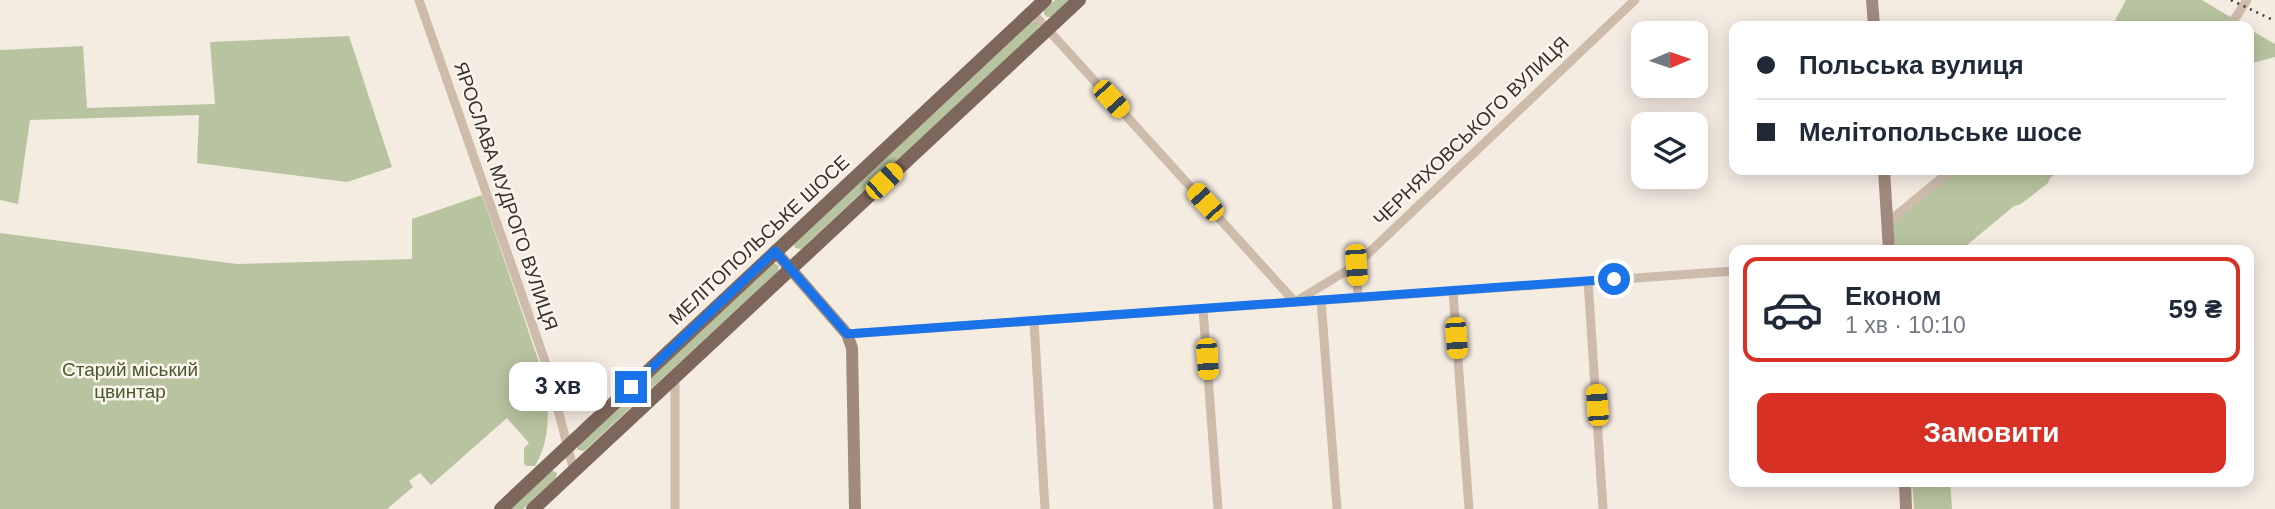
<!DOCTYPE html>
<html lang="uk">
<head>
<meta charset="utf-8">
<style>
	:root { --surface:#fff; --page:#f6f6f7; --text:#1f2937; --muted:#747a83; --line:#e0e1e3; --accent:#d93025 }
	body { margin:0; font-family:Helvetica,sans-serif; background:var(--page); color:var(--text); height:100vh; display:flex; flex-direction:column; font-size:26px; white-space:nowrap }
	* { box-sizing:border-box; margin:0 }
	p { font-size:23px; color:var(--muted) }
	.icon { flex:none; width:38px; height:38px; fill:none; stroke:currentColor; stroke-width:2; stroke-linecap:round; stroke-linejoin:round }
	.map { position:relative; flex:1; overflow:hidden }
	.details { position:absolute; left:1729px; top:245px; width:525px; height:242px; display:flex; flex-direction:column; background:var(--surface); border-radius:14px; box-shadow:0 4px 18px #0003 }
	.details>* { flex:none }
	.hud { position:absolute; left:1729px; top:21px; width:525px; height:154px; border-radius:14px; box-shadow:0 4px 18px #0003; display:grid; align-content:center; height:154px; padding:0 28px; background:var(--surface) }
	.needle { width:46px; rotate:88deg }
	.controls { position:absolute; left:1631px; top:21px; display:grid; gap:14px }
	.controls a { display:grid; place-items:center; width:77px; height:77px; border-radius:14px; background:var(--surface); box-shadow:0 4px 18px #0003; font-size:35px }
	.end { position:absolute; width:32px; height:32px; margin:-16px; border:9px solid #1a73e8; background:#fff; box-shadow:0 0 0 4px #fff }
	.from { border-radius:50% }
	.bubble { position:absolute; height:49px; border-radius:14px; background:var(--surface); box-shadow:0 4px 18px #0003; font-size:23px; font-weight:600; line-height:49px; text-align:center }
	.car { position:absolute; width:21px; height:42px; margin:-21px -10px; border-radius:9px; box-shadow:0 0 5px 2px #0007; background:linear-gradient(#f5c518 24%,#345 0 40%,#f5c518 0 76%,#345 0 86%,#f5c518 0) }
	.hud b { display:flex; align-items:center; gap:24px; height:66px; font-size:26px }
	.hud b+b { border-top:2px solid var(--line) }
	.hud i { width:18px; height:18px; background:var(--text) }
	ul { padding:12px 0 0; list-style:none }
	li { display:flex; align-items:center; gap:21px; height:105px; margin:0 14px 10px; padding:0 14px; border:4px solid transparent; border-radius:14px }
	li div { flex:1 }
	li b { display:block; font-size:26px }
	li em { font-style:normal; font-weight:600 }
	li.current { border-color:var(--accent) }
	li>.icon { width:63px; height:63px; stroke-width:1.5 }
	.button { display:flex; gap:14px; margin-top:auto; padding:14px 28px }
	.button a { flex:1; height:80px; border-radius:14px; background:var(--accent); color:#fff; font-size:28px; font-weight:600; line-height:80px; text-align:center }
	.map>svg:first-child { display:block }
	.green { fill:#b8c4a0 }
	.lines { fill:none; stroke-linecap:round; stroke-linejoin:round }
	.street { stroke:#cdbbac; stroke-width:9 }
	.secondary { stroke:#a18a7d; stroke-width:12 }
	.primary { stroke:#7d675c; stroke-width:14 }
	.rail { stroke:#3b302b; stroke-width:2.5; stroke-dasharray:2 5; stroke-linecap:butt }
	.route { stroke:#1a73e8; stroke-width:9 }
	.labels { text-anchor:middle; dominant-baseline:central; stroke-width:5; stroke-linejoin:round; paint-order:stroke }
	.street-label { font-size:19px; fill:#3b302b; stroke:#fbf5ee }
	.park-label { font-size:19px; fill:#4a5a2e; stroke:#fbf5ee }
</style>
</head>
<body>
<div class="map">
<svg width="2275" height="509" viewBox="0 0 2275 509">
	<rect width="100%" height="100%" fill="#f4ebe1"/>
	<g class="green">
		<path d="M 1055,0 L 1069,0 L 1051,17 L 1047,17 L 1044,14 L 1044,10 Z"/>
		<path d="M 2126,0 L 2202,0 L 2245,26 L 2112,26 Z"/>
		<path d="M 1036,21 L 1039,24 L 1038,29 L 801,249 L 795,248 L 794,244 L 1032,22 Z"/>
		<path d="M 2249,29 L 2275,44 L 2275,57 L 2249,64 Z"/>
		<path d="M 349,36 L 392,167 L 347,182 L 197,163 L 199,115 L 30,120 L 18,204 L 0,200 L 0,50 L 83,46 L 87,108 L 215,104 L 210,42 Z"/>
		<path d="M 1945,170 L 2060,170 L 2050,178 L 2048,183 L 2021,204 L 2014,206 L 1961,250 L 1895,250 L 1893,224 L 1909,199 Z"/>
		<path d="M 482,195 L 545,380 C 549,410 551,439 535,466 L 526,466 L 524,463 L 524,448 L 529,443 L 507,418 L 431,485 L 420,473 L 409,481 L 413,487 L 387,509 L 0,509 L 0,233 L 237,264 L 412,259 L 412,219 Z"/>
		<path d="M 774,263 L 779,266 L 778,271 L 584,451 L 578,450 L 577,446 Z"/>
		<path d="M 552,470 L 557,473 L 556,478 L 523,509 L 509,509 Z"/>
		<path d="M 1912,481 L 1950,481 L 1952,509 L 1914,509 Z"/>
	</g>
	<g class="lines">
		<g class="street">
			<path d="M 419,0 L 546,364 L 574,471"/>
			<path d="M 1032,12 L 1295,302 L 1356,265"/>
			<path d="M 2230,26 L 2247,0"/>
			<path d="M 1887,223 L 1952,170"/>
			<path d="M 1588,281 L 1603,509"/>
			<path d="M 1453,291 L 1469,509"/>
			<path d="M 1358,298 L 1356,265 L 1635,0"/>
			<path d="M 1321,300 L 1337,509"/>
			<path d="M 1203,309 L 1218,509"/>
			<path d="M 1034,321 L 1045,509"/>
			<path d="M 847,334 L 1734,271"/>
			<path d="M 675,377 L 675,509"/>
		</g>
		<g class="secondary">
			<path d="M 1872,0 L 1874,26"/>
			<path d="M 1884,170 L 1889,250"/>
			<path d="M 775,251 L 847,334 L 852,348 L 855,509"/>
			<path d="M 1905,481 L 1906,509"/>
		</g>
		<g class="primary">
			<path d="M 501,509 L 1045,0"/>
			<path d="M 533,509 L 1079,0"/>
		</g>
		<path class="rail" d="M 2231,0 L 2275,21"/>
	</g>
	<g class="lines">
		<path class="route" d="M 631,387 L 775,251 L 847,334 L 1614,279"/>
	</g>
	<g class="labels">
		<g class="street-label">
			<text transform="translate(1471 131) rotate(-44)">ЧЕРНЯХОВСЬКОГО ВУЛИЦЯ</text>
			<text transform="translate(506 196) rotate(71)">ЯРОСЛАВА МУДРОГО ВУЛИЦЯ</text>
			<text transform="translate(759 240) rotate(-43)">МЕЛІТОПОЛЬСЬКЕ ШОСЕ</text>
		</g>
		<g class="park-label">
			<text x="130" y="369">Старий міський<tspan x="130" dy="22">цвинтар</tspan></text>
		</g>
	</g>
</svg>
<div class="controls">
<a><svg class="needle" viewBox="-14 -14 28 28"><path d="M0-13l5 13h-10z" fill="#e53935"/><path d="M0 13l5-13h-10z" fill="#747a83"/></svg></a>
<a><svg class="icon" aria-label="layers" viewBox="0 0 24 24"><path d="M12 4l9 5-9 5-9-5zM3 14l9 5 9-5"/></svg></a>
</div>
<i class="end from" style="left:1614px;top:279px"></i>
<i class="end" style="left:631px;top:387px"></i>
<div class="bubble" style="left:509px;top:362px;width:98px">3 хв</div>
<i class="car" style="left:1111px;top:99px;rotate:138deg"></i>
<i class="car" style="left:884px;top:181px;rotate:47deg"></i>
<i class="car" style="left:1205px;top:202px;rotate:318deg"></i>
<i class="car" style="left:1356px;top:265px;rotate:176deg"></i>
<i class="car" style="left:1456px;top:338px;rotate:176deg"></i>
<i class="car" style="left:1207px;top:359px;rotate:176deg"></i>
<i class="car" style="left:1597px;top:405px;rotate:356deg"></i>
<div class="hud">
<b><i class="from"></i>Польська вулиця</b>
<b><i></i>Мелітопольське шосе</b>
</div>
<section class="details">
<ul>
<li class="current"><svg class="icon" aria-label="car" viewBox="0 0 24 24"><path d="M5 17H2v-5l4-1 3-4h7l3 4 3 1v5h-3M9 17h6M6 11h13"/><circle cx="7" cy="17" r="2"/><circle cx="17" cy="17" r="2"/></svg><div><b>Економ</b><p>1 хв · 10:10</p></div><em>59 ₴</em></li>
</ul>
<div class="button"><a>Замовити</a></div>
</section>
</div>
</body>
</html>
